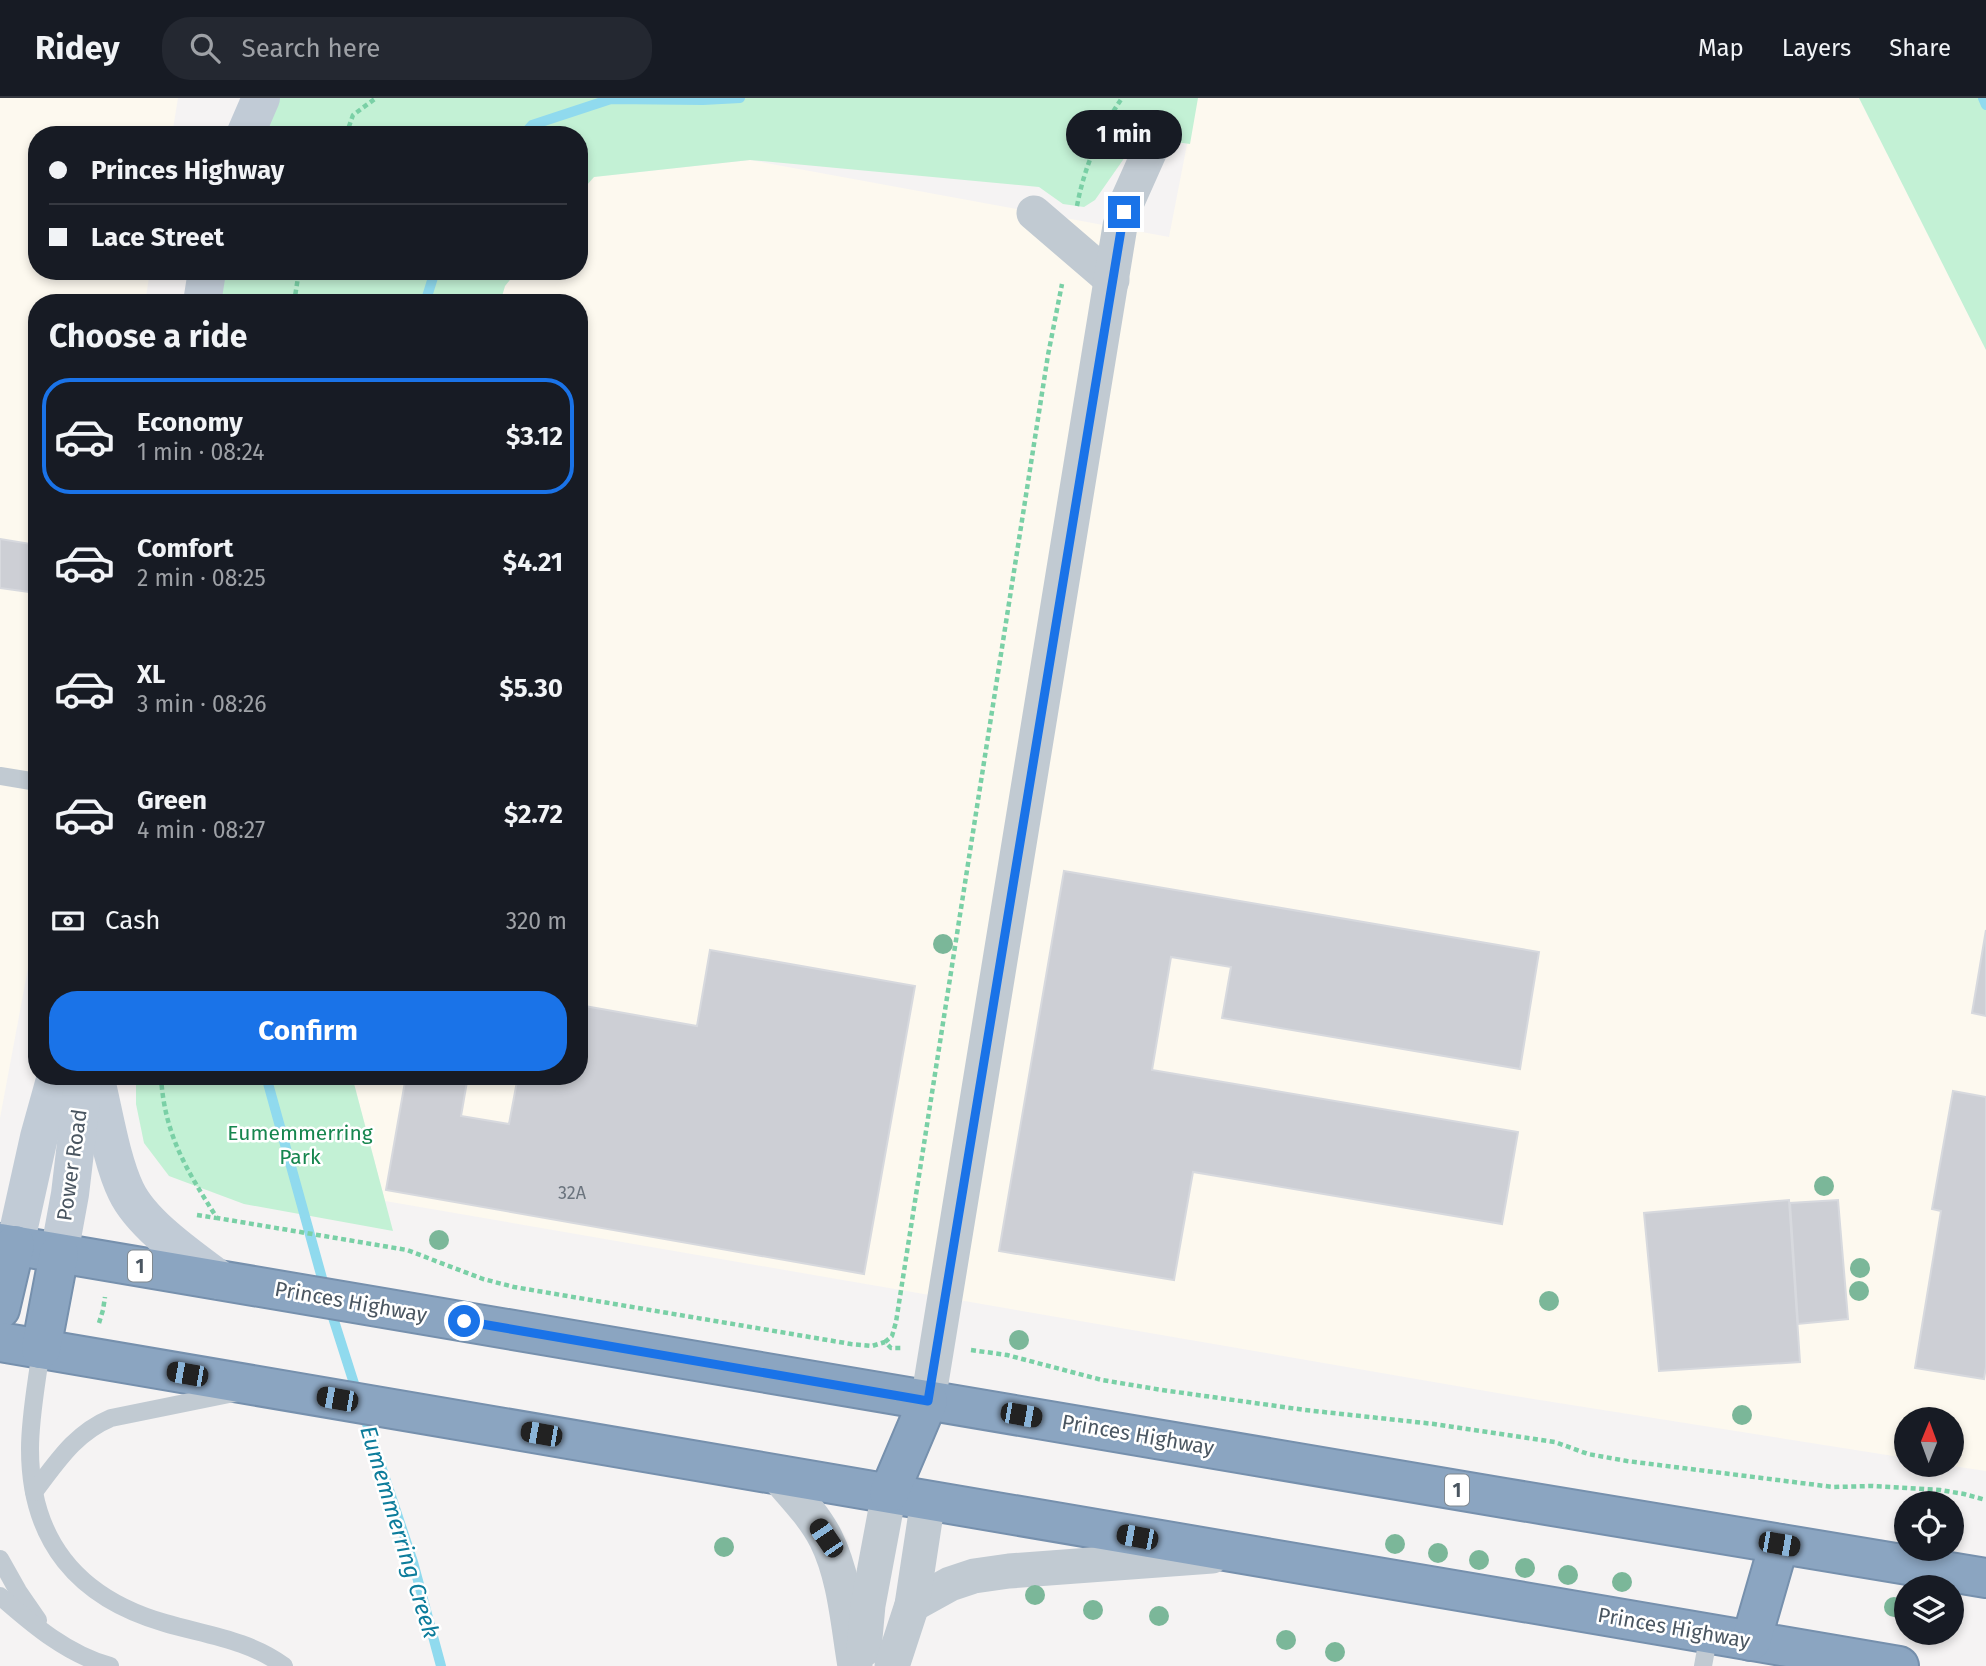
<!DOCTYPE html>
<html lang="en">
<head>
<meta charset="utf-8">
<style>
	:root { --surface:#171b24; --page:#242831; --text:#f1f3f6; --muted:#9ea1a6; --line:#363941; --accent:#1a73e8 }
	body { margin:0; font-family:"Fira Sans",sans-serif; background:var(--page); color:var(--text); height:100vh; display:flex; flex-direction:column; font-size:26px; white-space:nowrap }
	* { box-sizing:border-box; margin:0 }
	p { font-size:23px; color:var(--muted) }
	.icon { flex:none; width:38px; height:38px; fill:none; stroke:currentColor; stroke-width:2; stroke-linecap:round; stroke-linejoin:round }
	.map { position:relative; flex:1; overflow:hidden }
	.details { position:absolute; left:28px; top:196px; width:560px; height:791px; display:flex; flex-direction:column; background:var(--surface); border-radius:28px; box-shadow:0 4px 10px #0003 }
	.details>* { flex:none }
	.top-card { position:absolute; left:28px; top:28px; width:560px; height:154px; border-radius:28px; box-shadow:0 4px 10px #0003; display:grid; align-content:center; height:154px; padding:0 21px; background:var(--surface) }
	.needle { width:46px; rotate:1deg }
	.fabs { position:absolute; left:1894px; top:1309px; display:grid; gap:14px }
	.fabs a { display:grid; place-items:center; width:70px; height:70px; border-radius:50%; background:var(--surface); box-shadow:0 4px 10px #0003; font-size:35px }
	.end { position:absolute; width:32px; height:32px; margin:-16px; border:9px solid #1a73e8; background:#fff; box-shadow:0 0 0 4px #fff }
	.from { border-radius:50% }
	.bubble { position:absolute; height:49px; border-radius:24px; background:var(--surface); box-shadow:0 4px 10px #0003; font-size:23px; font-weight:700; line-height:49px; text-align:center }
	.car { position:absolute; width:21px; height:42px; margin:-21px -10px; border-radius:9px; box-shadow:0 0 5px 2px #0007; background:linear-gradient(#222 24%,#8ab4d8 0 40%,#222 0 76%,#8ab4d8 0 86%,#222 0) }
	.top-card b { display:flex; align-items:center; gap:24px; height:66px; font-size:26px }
	.top-card b+b { border-top:2px solid var(--line) }
	.top-card i { width:18px; height:18px; background:var(--text) }
	ul { padding:0; list-style:none }
	li { display:flex; align-items:center; gap:21px; height:116px; margin:0 14px 10px; padding:0 7px; border:4px solid transparent; border-radius:28px }
	li div { flex:1 }
	li b { display:block; font-size:26px }
	li em { font-style:normal; font-weight:700 }
	li.current { border-color:var(--accent) }
	li>.icon { width:63px; height:63px; stroke-width:1.5 }
	h2 { padding:0 21px; font-size:32px; line-height:84px }
	.pay { display:flex; align-items:center; gap:18px; height:77px; padding:0 21px; font-size:26px }
	.pay p { margin-inline-start:auto }
	.cta { display:flex; gap:14px; margin-top:auto; padding:14px 21px }
	.cta a { flex:1; height:80px; border-radius:28px; background:var(--accent); color:#fff; font-size:28px; font-weight:700; line-height:80px; text-align:center }
	header { display:flex; align-items:center; gap:42px; box-sizing:border-box; height:98px; padding:0 35px; background:var(--surface); border-bottom:2px solid var(--line) }
	header strong { font-size:33px }
	nav { display:flex; gap:38px; margin-inline-start:auto; font-size:24px }
	.search { width:490px; height:63px; background:var(--page); display:flex; align-items:center; gap:18px; box-sizing:border-box; padding:0 24px; border-radius:28px; color:var(--muted); font-size:26px }
	.map>svg:first-child { display:block }
	.commercial { fill:#fdf9ef }
	.green { fill:#c3f1d5 }
	.lines { fill:none; stroke-linecap:round; stroke-linejoin:round }
	.stream { stroke:#90daee; stroke-width:10 }
	.building { fill:#cdcfd5; stroke:#d7d9de; stroke-width:2 }
	.highway-casing { stroke:#7690ad; stroke-width:42 }
	.path { stroke:#7ad0a6; stroke-width:4.5; stroke-dasharray:5 3.5; stroke-linecap:butt }
	.lane { stroke:#c1cad2; stroke-width:18 }
	.street { stroke:#c1cad2; stroke-width:35 }
	.secondary { stroke:#c1cbd6; stroke-width:38 }
	.highway { stroke:#8ba5c1; stroke-width:38 }
	.tree { fill:#7bb799 }
	.route { stroke:#1a73e8; stroke-width:9 }
	.labels { text-anchor:middle; dominant-baseline:central; stroke-width:5; stroke-linejoin:round; paint-order:stroke }
	.number-label { font-size:18px; fill:#6b747e }
	.shield { fill:#fff; stroke:#808990; stroke-width:2 }
	.shield-label { font-size:19px; font-weight:bold; fill:#4a5661 }
	.park-label { font-size:21px; fill:#17864f; stroke:#fff }
	.street-label { font-size:21px; fill:#4a5661; stroke:#fff }
	.water-label { font-size:23px; font-style:italic; fill:#0c7c9b; stroke:#fff }
</style>
</head>
<body>
<header>
<strong>Ridey</strong>
<div class="search"><svg class="icon" aria-label="search" viewBox="0 0 24 24"><circle cx="10" cy="10" r="6"/><path d="M15 15l6 6"/></svg>Search here</div>
<nav><a>Map</a><a>Layers</a><a>Share</a></nav>
</header>
<div class="map">
<svg width="1986" height="1568" viewBox="0 0 1986 1568">
	<rect width="100%" height="100%" fill="#f5f3f3"/>
	<g class="commercial">
		<path d="M 0,0 L 178,0 L 172,37 L 37,37 L 37,173 L 150,173 L 145,205 L 37,205 L 37,822 L 0,1020 Z"/>
		<path d="M 1196,0 L 1859,0 L 1986,252 L 1986,1373 L 1946,1367 L 1951,1367 L 1951,1321 L 1906,1321 L 1906,1360 L 1509,1297 L 385,1103 L 352,978 L 579,978 L 579,205 L 500,205 L 505,188 L 517,173 L 579,173 L 579,97 L 593,79 L 750,62 L 1169,139 Z"/>
	</g>
	<g class="green">
		<path d="M 261,0 L 1198,0 L 1190,46 L 1139,39 L 1095,102 L 1084,109 L 1063,106 L 1039,89 L 750,62 L 594,79 L 579,96 L 579,37 L 245,37 Z"/>
		<path d="M 1859,0 L 1986,0 L 1986,252 Z"/>
		<path d="M 207,173 L 517,173 L 505,188 L 500,205 L 202,205 Z"/>
		<path d="M 136,978 L 352,978 L 393,1133 L 244,1106 L 169,1078 L 144,1045 L 136,1006 Z"/>
	</g>
	<g class="lines">
		<g class="stream">
			<path d="M 1983,0 L 1986,7"/>
			<path d="M 523,37 L 532,27 L 611,1 L 703,2 L 740,0"/>
			<path d="M 425,205 L 435,173"/>
			<path d="M 266,978 L 325,1191"/>
			<path d="M 329,1207 L 358,1298"/>
			<path d="M 363,1314 L 413,1464 L 441,1568"/>
		</g>
	</g>
	<g class="building">
		<path d="M 0,441 L 37,447 L 37,495 L 0,490 Z"/>
		<path d="M 1064,773 L 1539,854 L 1520,971 L 1222,920 L 1231,869 L 1171,859 L 1152,972 L 1518,1034 L 1502,1126 L 1193,1074 L 1174,1182 L 999,1153 Z"/>
		<path d="M 1986,832 L 1986,918 L 1972,915 Z"/>
		<path d="M 710,852 L 915,888 L 864,1176 L 386,1092 L 406,978 L 468,978 L 461,1018 L 509,1026 L 518,978 L 579,978 L 579,907 L 697,928 Z"/>
		<path d="M 1953,993 L 1986,999 L 1986,1269 L 1984,1281 L 1915,1270 L 1941,1113 L 1932,1111 Z"/>
		<path d="M 1789,1102 L 1800,1264 L 1659,1273 L 1644,1115 Z"/>
		<path d="M 1838,1102 L 1848,1221 L 1798,1226 L 1790,1105 Z"/>
	</g>
	<g class="lines">
		<defs>
			<g id="highway">
				<path d="M 0,1145 L 1504,1400 L 1986,1480"/>
				<path d="M 0,1211 L 15,1147"/>
				<path d="M 0,1244 L 1899,1568"/>
				<path d="M 41,1251 L 59,1156"/>
				<path d="M 889,1395 L 928,1303"/>
				<path d="M 1751,1543 L 1779,1446"/>
			</g>
		</defs>
		<use href="#highway" class="highway-casing"/>
		<g class="path">
			<path d="M 346,37 L 353,17 L 376,0"/>
			<path d="M 1077,108 C 1084,70 1100,32 1122,0"/>
			<path d="M 294,205 L 299,173"/>
			<path d="M 161,978 C 164,1036 187,1073 217,1120 L 407,1152 L 483,1181 L 514,1189 L 851,1246 L 872,1248 L 885,1244 L 891,1250 L 903,1250"/>
			<path d="M 197,1117 L 216,1120"/>
			<path d="M 99,1225 L 103,1212 L 105,1199"/>
			<path d="M 885,1244 L 892,1238 L 896,1224 L 1048,257 L 1062,186"/>
			<path d="M 971,1252 L 1007,1257 L 1102,1282 L 1162,1292 L 1305,1312 L 1434,1326 L 1555,1344 L 1588,1356 L 1627,1363 L 1833,1389 L 1873,1388 L 1940,1392 L 1964,1396 L 1986,1402"/>
		</g>
		<g class="lane">
			<path d="M 0,678 L 37,684"/>
			<path d="M 41,1251 C 37,1284 30,1318 30,1351 C 30,1443 78,1500 165,1525 C 206,1537 249,1542 284,1568"/>
			<path d="M 34,1394 C 57,1364 75,1335 111,1320 L 234,1295"/>
			<path d="M 0,1461 L 18,1493 L 38,1522"/>
			<path d="M 0,1498 C 33,1527 67,1556 110,1568"/>
			<path d="M 1703,1568 L 1709,1535"/>
		</g>
		<g class="street">
			<path d="M 1034,115 L 1112,182"/>
			<path d="M 928,1303 L 1120,128 L 1127,104 L 1152,48"/>
			<path d="M 776,1376 C 793,1396 814,1417 826,1441 C 845,1479 848,1527 855,1568"/>
			<path d="M 912,1507 L 950,1486 L 974,1478 L 1009,1473 L 1212,1458"/>
			<path d="M 864,1551 L 868,1507 L 889,1395"/>
			<path d="M 892,1568 L 912,1507 L 928,1402"/>
		</g>
		<g class="secondary">
			<path d="M 245,37 L 261,0"/>
			<path d="M 202,205 L 207,173"/>
			<path d="M 95,978 C 104,1013 111,1062 126,1093 C 142,1127 191,1160 220,1182"/>
			<path d="M 15,1147 L 39,1039 L 56,978"/>
			<path d="M 59,1156 L 70,1096 L 84,978"/>
		</g>
		<use href="#highway" class="highway"/>
	</g>
	<g class="tree">
		<circle cx="943" cy="846" r="10"/>
		<circle cx="1824" cy="1088" r="10"/>
		<circle cx="439" cy="1142" r="10"/>
		<circle cx="1860" cy="1170" r="10"/>
		<circle cx="1859" cy="1193" r="10"/>
		<circle cx="1549" cy="1203" r="10"/>
		<circle cx="1019" cy="1242" r="10"/>
		<circle cx="1742" cy="1317" r="10"/>
		<circle cx="1395" cy="1446" r="10"/>
		<circle cx="724" cy="1449" r="10"/>
		<circle cx="1438" cy="1455" r="10"/>
		<circle cx="1479" cy="1462" r="10"/>
		<circle cx="1525" cy="1470" r="10"/>
		<circle cx="1568" cy="1477" r="10"/>
		<circle cx="1622" cy="1484" r="10"/>
		<circle cx="1035" cy="1497" r="10"/>
		<circle cx="1894" cy="1509" r="10"/>
		<circle cx="1093" cy="1512" r="10"/>
		<circle cx="1159" cy="1518" r="10"/>
		<circle cx="1286" cy="1542" r="10"/>
		<circle cx="1335" cy="1554" r="10"/>
	</g>
	<g class="lines">
		<path class="route" d="M 464,1223 L 928,1303 L 1124,114"/>
	</g>
	<g class="labels">
		<g class="number-label">
			<text x="572" y="1095">32A</text>
		</g>
		<g class="shield">
			<rect x="128" y="1152.5" width="24" height="31" rx="5"/>
			<rect x="1445" y="1376.5" width="24" height="31" rx="5"/>
		</g>
		<g class="shield-label">
			<text x="140" y="1168">1</text>
			<text x="1457" y="1392">1</text>
		</g>
		<g class="park-label">
			<text x="300" y="1035">Eumemmerring<tspan x="300" dy="24">Park</tspan></text>
		</g>
		<g class="street-label">
			<text transform="translate(72 1067) rotate(-82)">Power Road</text>
			<text transform="translate(351 1204) rotate(10)">Princes Highway</text>
			<text transform="translate(1138 1337) rotate(10)">Princes Highway</text>
			<text transform="translate(1674 1530) rotate(10)">Princes Highway</text>
		</g>
		<g class="water-label">
			<text transform="translate(400 1434) rotate(73)">Eumemmerring Creek</text>
		</g>
	</g>
</svg>
<div class="fabs">
<a><svg class="needle" viewBox="-14 -14 28 28"><path d="M0-13l5 13h-10z" fill="#e53935"/><path d="M0 13l5-13h-10z" fill="#9ea1a6"/></svg></a>
<a><svg class="icon" aria-label="locate" viewBox="0 0 24 24"><circle cx="12" cy="12" r="6"/><path d="M12 2v4M12 18v4M2 12h4M18 12h4"/></svg></a>
<a><svg class="icon" aria-label="layers" viewBox="0 0 24 24"><path d="M12 4l9 5-9 5-9-5zM3 14l9 5 9-5"/></svg></a>
</div>
<i class="end from" style="left:464px;top:1223px"></i>
<i class="end" style="left:1124px;top:114px"></i>
<div class="bubble" style="left:1066px;top:12px;width:116px">1 min</div>
<i class="car" style="left:187px;top:1276px;rotate:280deg"></i>
<i class="car" style="left:337px;top:1301px;rotate:280deg"></i>
<i class="car" style="left:1021px;top:1317px;rotate:100deg"></i>
<i class="car" style="left:541px;top:1336px;rotate:280deg"></i>
<i class="car" style="left:1137px;top:1439px;rotate:281deg"></i>
<i class="car" style="left:826px;top:1440px;rotate:326deg"></i>
<i class="car" style="left:1779px;top:1446px;rotate:100deg"></i>
<div class="top-card">
<b><i class="from"></i>Princes Highway</b>
<b><i></i>Lace Street</b>
</div>
<section class="details">
<h2>Choose a ride</h2>
<ul>
<li class="current"><svg class="icon" aria-label="car" viewBox="0 0 24 24"><path d="M5 17H2v-5l4-1 3-4h7l3 4 3 1v5h-3M9 17h6M6 11h13"/><circle cx="7" cy="17" r="2"/><circle cx="17" cy="17" r="2"/></svg><div><b>Economy</b><p>1 min · 08:24</p></div><em>$3.12</em></li>
<li><svg class="icon" aria-label="car" viewBox="0 0 24 24"><path d="M5 17H2v-5l4-1 3-4h7l3 4 3 1v5h-3M9 17h6M6 11h13"/><circle cx="7" cy="17" r="2"/><circle cx="17" cy="17" r="2"/></svg><div><b>Comfort</b><p>2 min · 08:25</p></div><em>$4.21</em></li>
<li><svg class="icon" aria-label="car" viewBox="0 0 24 24"><path d="M5 17H2v-5l4-1 3-4h7l3 4 3 1v5h-3M9 17h6M6 11h13"/><circle cx="7" cy="17" r="2"/><circle cx="17" cy="17" r="2"/></svg><div><b>XL</b><p>3 min · 08:26</p></div><em>$5.30</em></li>
<li><svg class="icon" aria-label="car" viewBox="0 0 24 24"><path d="M5 17H2v-5l4-1 3-4h7l3 4 3 1v5h-3M9 17h6M6 11h13"/><circle cx="7" cy="17" r="2"/><circle cx="17" cy="17" r="2"/></svg><div><b>Green</b><p>4 min · 08:27</p></div><em>$2.72</em></li>
</ul>
<div class="pay"><svg class="icon" aria-label="cash" viewBox="0 0 24 24"><path d="M3 7h18v10H3z"/><circle cx="12" cy="12" r="2"/></svg>Cash<p>320 m</p></div>
<div class="cta"><a>Confirm</a></div>
</section>
</div>
</body>
</html>
